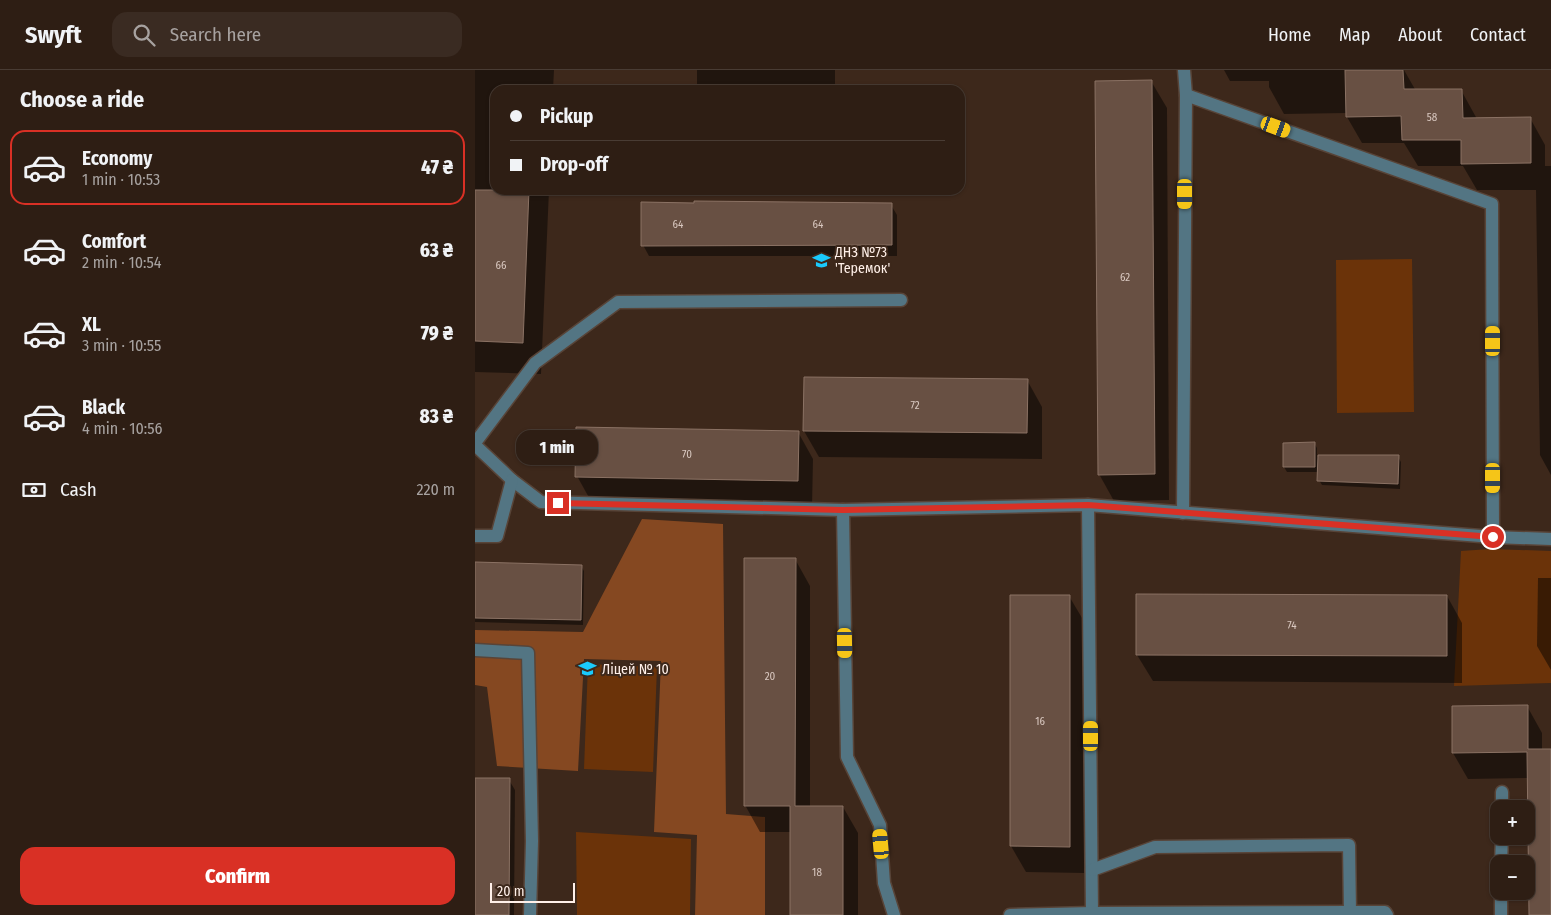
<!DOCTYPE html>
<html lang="en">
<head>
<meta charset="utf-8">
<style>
	:root { --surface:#2e1e14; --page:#3a2b22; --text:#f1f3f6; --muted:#a7a2a0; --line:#493c34; --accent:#d93025 }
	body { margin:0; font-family:"Fira Sans Condensed",sans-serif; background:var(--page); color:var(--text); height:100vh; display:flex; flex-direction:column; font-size:19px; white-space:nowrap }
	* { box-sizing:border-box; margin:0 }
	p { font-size:16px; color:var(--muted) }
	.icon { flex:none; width:28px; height:28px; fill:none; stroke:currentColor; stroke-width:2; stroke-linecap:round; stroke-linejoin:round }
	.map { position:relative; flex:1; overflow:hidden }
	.panel { display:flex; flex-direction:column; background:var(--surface); width:475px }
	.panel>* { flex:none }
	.top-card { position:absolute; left:15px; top:15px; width:475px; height:110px; border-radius:15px; box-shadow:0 1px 4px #0004,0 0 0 1px var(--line); display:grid; align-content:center; height:110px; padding:0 20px; background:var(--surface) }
	.fabs { position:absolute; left:1015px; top:730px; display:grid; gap:10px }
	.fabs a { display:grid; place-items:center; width:45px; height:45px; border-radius:10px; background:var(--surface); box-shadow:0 1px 4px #0004,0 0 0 1px var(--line); font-size:25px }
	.scale { position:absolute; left:15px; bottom:12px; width:85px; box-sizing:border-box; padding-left:5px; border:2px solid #fff0e9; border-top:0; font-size:14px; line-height:18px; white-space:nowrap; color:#fff0e9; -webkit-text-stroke:4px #3d281b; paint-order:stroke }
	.end { position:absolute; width:22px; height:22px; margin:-11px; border:6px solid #d93025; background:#fff; box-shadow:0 0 0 2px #fff }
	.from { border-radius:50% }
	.bubble { position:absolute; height:35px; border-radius:15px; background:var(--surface); box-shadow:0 1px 4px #0004,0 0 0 1px var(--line); font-size:16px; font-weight:800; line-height:35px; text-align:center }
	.car { position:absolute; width:15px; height:30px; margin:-15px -8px; border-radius:6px; box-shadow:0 0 4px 1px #0007; background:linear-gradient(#f5c518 24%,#345 0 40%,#f5c518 0 76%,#345 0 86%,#f5c518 0) }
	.top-card b { display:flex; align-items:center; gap:18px; height:48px; font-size:19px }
	.top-card b+b { border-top:1px solid var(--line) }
	.top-card i { width:12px; height:12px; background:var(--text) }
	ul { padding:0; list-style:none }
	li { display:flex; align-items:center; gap:15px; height:75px; margin:0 10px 8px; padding:0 10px; border:2px solid transparent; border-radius:15px }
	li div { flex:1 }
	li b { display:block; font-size:19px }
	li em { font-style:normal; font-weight:800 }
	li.active { border-color:var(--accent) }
	li>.icon { width:45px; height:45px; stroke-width:1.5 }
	h2 { padding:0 20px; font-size:22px; line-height:60px }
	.pay { display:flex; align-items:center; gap:12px; height:55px; padding:0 20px; font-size:19px }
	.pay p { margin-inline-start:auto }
	.button { display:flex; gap:10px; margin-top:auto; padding:10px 20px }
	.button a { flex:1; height:58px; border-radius:15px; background:var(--accent); color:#fff; font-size:20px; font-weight:800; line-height:58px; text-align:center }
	header { display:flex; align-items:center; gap:30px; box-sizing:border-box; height:70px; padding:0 25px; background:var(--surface); border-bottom:1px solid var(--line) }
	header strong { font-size:24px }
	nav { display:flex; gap:28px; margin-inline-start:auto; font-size:18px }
	.search { width:350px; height:45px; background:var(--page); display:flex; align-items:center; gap:12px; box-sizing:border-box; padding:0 18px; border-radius:15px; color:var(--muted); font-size:19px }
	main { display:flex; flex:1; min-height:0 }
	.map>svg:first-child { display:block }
	.green { fill:#6b3309 }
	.forest { fill:#854821 }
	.shadow { fill:#0007 }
	.building { fill:#685043; stroke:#8b7264 }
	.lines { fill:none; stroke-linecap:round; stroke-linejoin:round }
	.lane-casing { stroke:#584438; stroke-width:15 }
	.lane { stroke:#537583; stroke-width:12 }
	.route { stroke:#d93025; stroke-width:6 }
	.labels { text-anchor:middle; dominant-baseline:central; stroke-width:4; stroke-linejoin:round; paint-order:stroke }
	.number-label { font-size:11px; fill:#d9c8c0 }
	.poi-label { font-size:14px; fill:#fff0e9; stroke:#3d281b; text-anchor:start }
</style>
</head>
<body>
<header>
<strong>Swyft</strong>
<div class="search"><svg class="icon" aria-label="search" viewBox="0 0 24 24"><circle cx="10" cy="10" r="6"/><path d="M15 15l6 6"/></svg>Search here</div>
<nav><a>Home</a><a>Map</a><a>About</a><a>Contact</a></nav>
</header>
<main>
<section class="panel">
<h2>Choose a ride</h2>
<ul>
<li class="active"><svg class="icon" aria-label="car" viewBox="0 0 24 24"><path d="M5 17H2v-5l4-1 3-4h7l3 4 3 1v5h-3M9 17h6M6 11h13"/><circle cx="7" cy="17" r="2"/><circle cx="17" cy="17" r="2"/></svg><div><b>Economy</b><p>1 min · 10:53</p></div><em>47 ₴</em></li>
<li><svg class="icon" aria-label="car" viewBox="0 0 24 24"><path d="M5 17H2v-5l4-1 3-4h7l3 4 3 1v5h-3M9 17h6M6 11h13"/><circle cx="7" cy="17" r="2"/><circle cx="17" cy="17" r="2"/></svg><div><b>Comfort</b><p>2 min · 10:54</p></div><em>63 ₴</em></li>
<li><svg class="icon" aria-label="car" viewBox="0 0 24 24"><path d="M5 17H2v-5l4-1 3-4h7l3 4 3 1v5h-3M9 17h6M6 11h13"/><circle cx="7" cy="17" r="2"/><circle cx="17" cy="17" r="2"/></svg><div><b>XL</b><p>3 min · 10:55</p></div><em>79 ₴</em></li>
<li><svg class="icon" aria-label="car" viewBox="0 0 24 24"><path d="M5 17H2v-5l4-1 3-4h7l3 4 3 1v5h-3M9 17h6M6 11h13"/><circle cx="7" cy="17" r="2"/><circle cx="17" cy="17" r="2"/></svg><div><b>Black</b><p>4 min · 10:56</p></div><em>83 ₴</em></li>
</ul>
<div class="pay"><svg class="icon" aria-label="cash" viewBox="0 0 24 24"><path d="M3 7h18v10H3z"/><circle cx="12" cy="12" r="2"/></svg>Cash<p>220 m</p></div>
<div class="button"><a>Confirm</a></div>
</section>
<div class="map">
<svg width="1076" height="845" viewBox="0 0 1076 845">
	<rect width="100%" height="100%" fill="#3d281b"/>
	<g class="green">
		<path d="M 937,189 L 939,342 L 862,343 L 861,190 Z"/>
		<path d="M 1015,479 L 1076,481 L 1076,613 L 979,616 L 986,481 Z"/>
		<path d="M 113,594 L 182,597 L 178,702 L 109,699 Z"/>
		<path d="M 101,762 L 216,769 L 215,845 L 102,845 Z"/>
	</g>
	<path class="forest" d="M 167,449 L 248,454 L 251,744 L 290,747 L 290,845 L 220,845 L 222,765 L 179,762 L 186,591 L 109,589 L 103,701 L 22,696 L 12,617 L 0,615 L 0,560 L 108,562 Z"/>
	<g class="shadow">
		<path d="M 0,0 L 79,0 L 78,20 L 20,20 L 20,120 L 74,120 L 66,304 L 0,302 Z"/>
		<rect x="222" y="0" width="138" height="20"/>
		<path d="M 749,0 L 929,0 L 941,21 L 986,20 L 1002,49 L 1055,48 L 1070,75 L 1070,96 L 1076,96 L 1076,405 L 1065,385 L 1061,120 L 1002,120 L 988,96 L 943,96 L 929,73 L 887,73 L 872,47 L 872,43 L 809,44 L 794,17 L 794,11 L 755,11 Z"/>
		<path d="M 676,11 L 692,38 L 694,430 L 639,431 L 624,404 Z"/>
		<path d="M 416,135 L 422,145 L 422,186 L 174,186 L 168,175 Z"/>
		<path d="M 552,310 L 567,337 L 567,389 L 344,387 L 329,361 Z"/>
		<path d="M 323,362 L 338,389 L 337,437 L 117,433 L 102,406 Z"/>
		<path d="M 839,373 L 842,378 L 842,387 L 923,387 L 926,392 L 925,419 L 847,415 L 844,410 L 844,402 L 812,402 L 809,397 Z"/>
		<path d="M 320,489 L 335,516 L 335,737 L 368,737 L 383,763 L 383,845 L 316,845 L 317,762 L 285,762 L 270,735 Z"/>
		<path d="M 0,493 L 106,496 L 109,501 L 108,555 L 0,552 Z"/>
		<path d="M 1063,508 L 1076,508 L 1076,600 L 1062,576 Z"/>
		<path d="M 594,526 L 610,553 L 609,803 L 551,802 L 536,776 Z"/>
		<path d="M 972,526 L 987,553 L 987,613 L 678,611 L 662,585 Z"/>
		<path d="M 1052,636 L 1067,663 L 1067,680 L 1076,680 L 1076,845 L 1055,845 L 1054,708 L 993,709 L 978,683 Z"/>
		<path d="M 0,709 L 34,710 L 40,720 L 39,845 L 0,845 Z"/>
	</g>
	<g class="building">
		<path d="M 870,0 L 928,0 L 929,19 L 987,19 L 988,48 L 1056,47 L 1056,93 L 986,94 L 986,70 L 927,70 L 926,46 L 871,47 Z"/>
		<path d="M 677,10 L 680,404 L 623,405 L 620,11 Z"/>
		<path d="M 0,120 L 54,120 L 48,273 L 0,271 Z"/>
		<path d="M 219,131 L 417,133 L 417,175 L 166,176 L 166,132 L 219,133 Z"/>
		<path d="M 329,307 L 553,309 L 552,363 L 328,361 Z"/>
		<path d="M 101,357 L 324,361 L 323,411 L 100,407 Z"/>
		<path d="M 840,372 L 840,397 L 808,397 L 808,373 Z"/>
		<path d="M 843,385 L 924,385 L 923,414 L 842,411 Z"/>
		<path d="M 269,488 L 321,488 L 320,736 L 368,736 L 368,845 L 315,845 L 315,736 L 269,736 Z"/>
		<path d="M 0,492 L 107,495 L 106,550 L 0,548 Z"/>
		<path d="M 661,524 L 972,525 L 972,586 L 661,585 Z"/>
		<path d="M 535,525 L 595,525 L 595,777 L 535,776 Z"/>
		<path d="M 1053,635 L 1053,679 L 1076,679 L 1076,845 L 1054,845 L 1052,682 L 977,683 L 977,636 Z"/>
		<path d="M 0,708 L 35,708 L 34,845 L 0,845 Z"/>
	</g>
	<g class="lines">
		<defs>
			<g id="lane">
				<path d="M 711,25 L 1017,134 L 1018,467"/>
				<path d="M 0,373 L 60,293 L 143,232 L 426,230"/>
				<path d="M 0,375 L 37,410 L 66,432 L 368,440 L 613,435 L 1018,467 L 1076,469"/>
				<path d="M 613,435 L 617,843"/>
				<path d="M 368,440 L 372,687 L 405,755 L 409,813 L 419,845"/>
				<path d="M 708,443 L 711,25 L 709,0"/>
				<path d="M 0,466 L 22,466 L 37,410"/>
				<path d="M 0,580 L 53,583 L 57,771 L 55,845"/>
				<path d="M 1027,739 L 1027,722"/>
				<path d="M 1026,794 L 1027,766"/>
				<path d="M 617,800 L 680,777 L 874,775 L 875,842"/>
				<path d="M 535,845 L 617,843 L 875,842 L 910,842 L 912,845"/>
				<path d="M 1026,845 L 1026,821"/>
			</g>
		</defs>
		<use href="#lane" class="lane-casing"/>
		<use href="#lane" class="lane"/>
	</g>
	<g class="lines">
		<path class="route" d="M 83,433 L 368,440 L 613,435 L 1018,467"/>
	</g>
	<defs>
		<symbol id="school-bare" viewBox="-9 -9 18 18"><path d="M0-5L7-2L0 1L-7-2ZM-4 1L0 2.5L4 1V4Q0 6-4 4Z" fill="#1acafc" stroke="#3d281b" stroke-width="2.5" paint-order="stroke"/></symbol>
	</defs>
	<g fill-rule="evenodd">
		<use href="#school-bare" x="334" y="178" width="25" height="25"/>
		<use href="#school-bare" x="100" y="586" width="25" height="25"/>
	</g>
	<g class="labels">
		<g class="number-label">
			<text x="957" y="47">58</text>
			<text x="203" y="154">64</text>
			<text x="343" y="154">64</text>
			<text x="26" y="195">66</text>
			<text x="650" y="207">62</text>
			<text x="440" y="335">72</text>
			<text x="212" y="384">70</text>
			<text x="817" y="555">74</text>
			<text x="295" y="606">20</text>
			<text x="565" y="651">16</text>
			<text x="342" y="802">18</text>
		</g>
		<g class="poi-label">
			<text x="360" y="182">ДНЗ №73<tspan x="360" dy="16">'Теремок'</tspan></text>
			<text x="127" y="599">Ліцей № 10</text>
		</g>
	</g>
</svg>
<div class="fabs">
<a>+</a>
<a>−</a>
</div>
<div class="scale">20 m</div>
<i class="end from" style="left:1018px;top:467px"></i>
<i class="end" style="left:83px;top:433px"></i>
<div class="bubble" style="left:41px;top:360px;width:82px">1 min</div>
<i class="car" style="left:801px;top:57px;rotate:110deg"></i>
<i class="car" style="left:710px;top:124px;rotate:180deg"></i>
<i class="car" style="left:1018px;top:271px;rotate:0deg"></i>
<i class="car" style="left:1018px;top:408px;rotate:180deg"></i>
<i class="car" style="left:370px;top:573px;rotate:179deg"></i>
<i class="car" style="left:616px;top:666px;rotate:0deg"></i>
<i class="car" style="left:406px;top:774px;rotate:355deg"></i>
<div class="top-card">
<b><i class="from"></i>Pickup</b>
<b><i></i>Drop-off</b>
</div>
</div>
</main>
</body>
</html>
